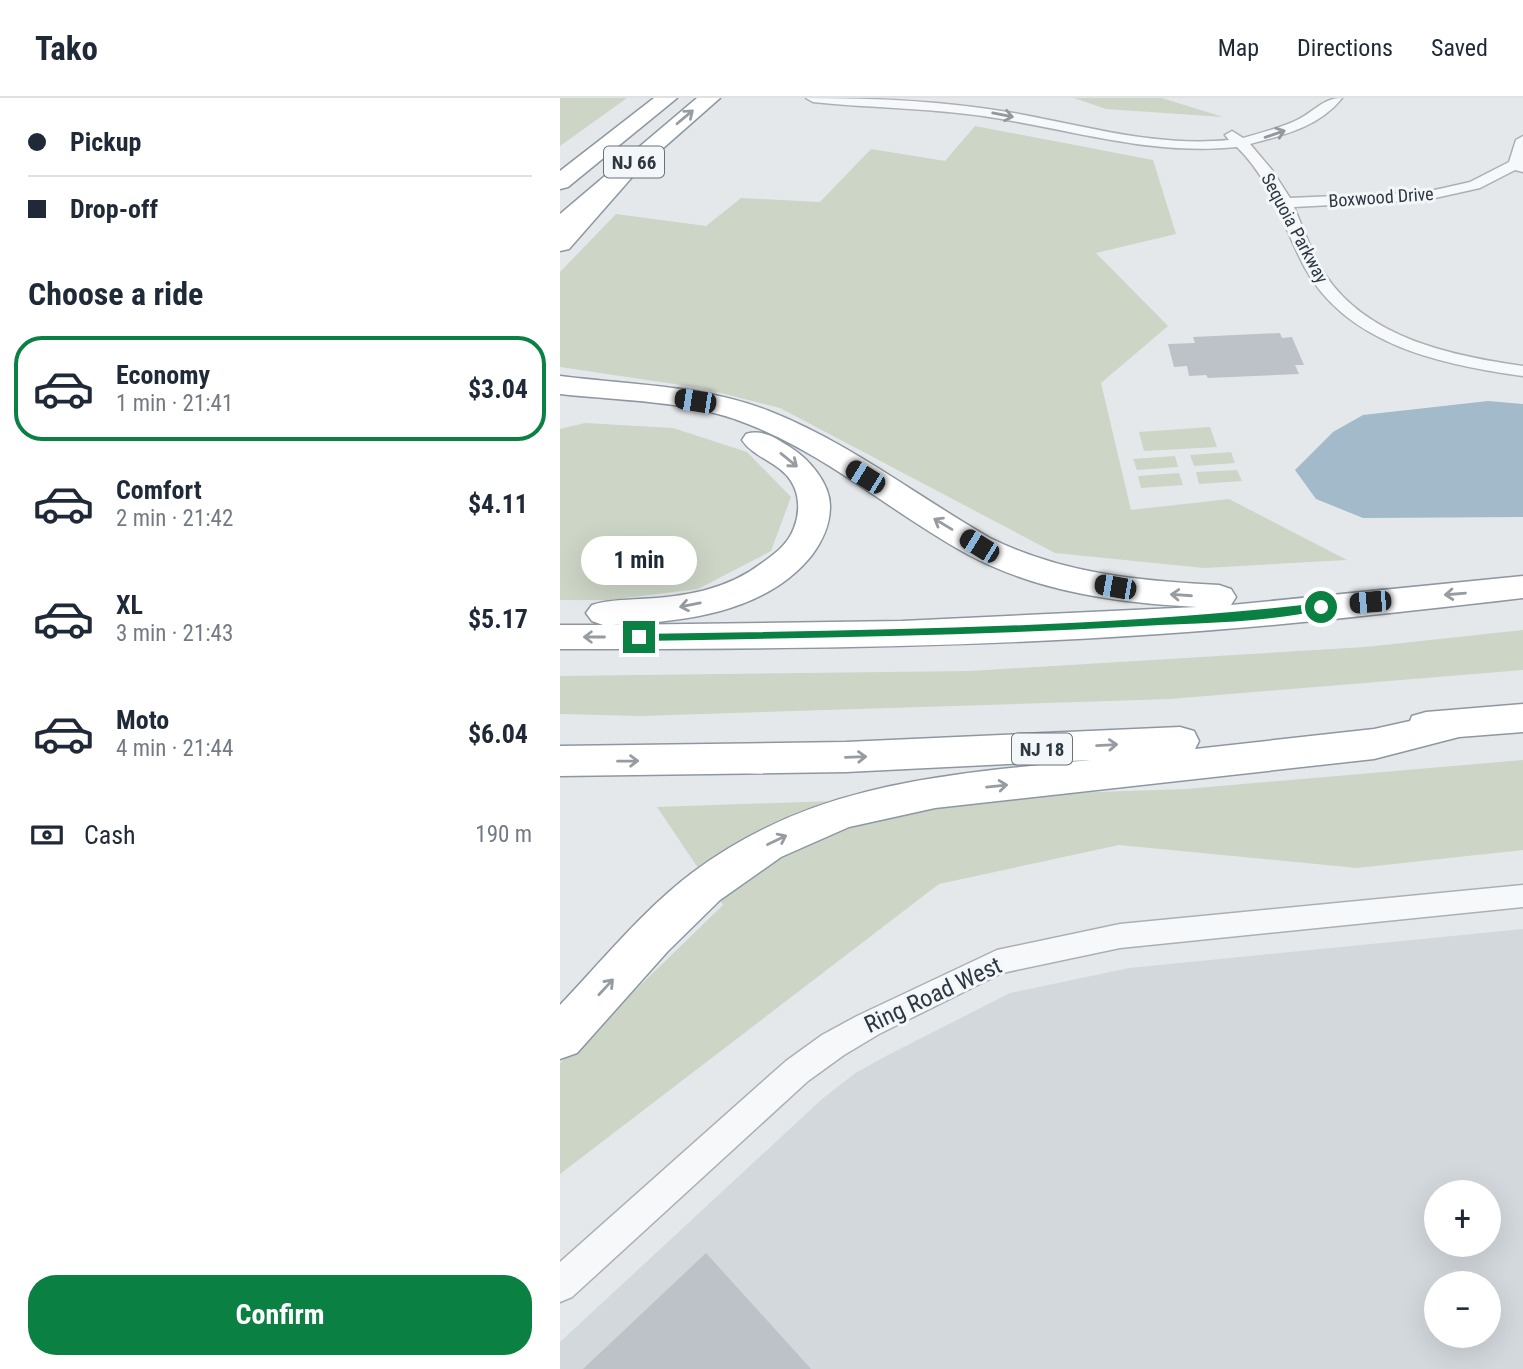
<!DOCTYPE html>
<html lang="en">
<head>
<meta charset="utf-8">
<style>
	:root { --surface:#fff; --page:#f6f6f7; --text:#1f2937; --muted:#747a83; --line:#e0e1e3; --accent:#0b8043 }
	body { margin:0; font-family:"Roboto Condensed",sans-serif; background:var(--page); color:var(--text); height:100vh; display:flex; flex-direction:column; font-size:26px; white-space:nowrap }
	* { box-sizing:border-box; margin:0 }
	p { font-size:23px; color:var(--muted) }
	.icon { flex:none; width:38px; height:38px; fill:none; stroke:currentColor; stroke-width:2; stroke-linecap:round; stroke-linejoin:round }
	.map { position:relative; flex:1; overflow:hidden }
	.sheet { display:flex; flex-direction:column; background:var(--surface); width:560px }
	.sheet>* { flex:none }
	.top-card { display:grid; align-content:center; height:154px; padding:0 28px; background:var(--surface) }
	.tools { position:absolute; left:864px; top:1082px; display:grid; gap:14px }
	.tools a { display:grid; place-items:center; width:77px; height:77px; border-radius:50%; background:var(--surface); box-shadow:0 7px 28px #0002; font-size:35px }
	.end { position:absolute; width:32px; height:32px; margin:-16px; border:9px solid #0b8043; background:#fff; box-shadow:0 0 0 4px #fff }
	.from { border-radius:50% }
	.bubble { position:absolute; height:49px; border-radius:24px; background:var(--surface); box-shadow:0 7px 28px #0002; font-size:23px; font-weight:700; line-height:49px; text-align:center }
	.car { position:absolute; width:21px; height:42px; margin:-21px -10px; border-radius:9px; box-shadow:0 0 5px 2px #0007; background:linear-gradient(#222 24%,#8ab4d8 0 40%,#222 0 76%,#8ab4d8 0 86%,#222 0) }
	.top-card b { display:flex; align-items:center; gap:24px; height:66px; font-size:26px }
	.top-card b+b { border-top:2px solid var(--line) }
	.top-card i { width:18px; height:18px; background:var(--text) }
	ul { padding:0; list-style:none }
	li { display:flex; align-items:center; gap:21px; height:105px; margin:0 14px 10px; padding:0 14px; border:4px solid transparent; border-radius:28px }
	li div { flex:1 }
	li b { display:block; font-size:26px }
	li em { font-style:normal; font-weight:700 }
	li.current { border-color:var(--accent) }
	li>.icon { width:63px; height:63px; stroke-width:1.5 }
	h2 { padding:0 28px; font-size:32px; line-height:84px }
	.pay { display:flex; align-items:center; gap:18px; height:77px; padding:0 28px; font-size:26px }
	.pay p { margin-inline-start:auto }
	.action { display:flex; gap:14px; margin-top:auto; padding:14px 28px }
	.action a { flex:1; height:80px; border-radius:28px; background:var(--accent); color:#fff; font-size:28px; font-weight:700; line-height:80px; text-align:center }
	header { display:flex; align-items:center; gap:42px; box-sizing:border-box; height:98px; padding:0 35px; background:var(--surface); border-bottom:2px solid var(--line) }
	header strong { font-size:33px }
	nav { display:flex; gap:38px; margin-inline-start:auto; font-size:24px }
	main { display:flex; flex:1; min-height:0 }
	.map>svg:first-child { display:block }
	.built { fill:#d3d8dd; fill-rule:evenodd }
	.green { fill:#ccd5c6 }
	.water { fill:#a2bac9 }
	.building { fill:#bcc2c8 }
	.lines { fill:none; stroke-linecap:round; stroke-linejoin:round }
	.minor-casing { stroke:#aab0b5; stroke-width:3 }
	.trunk-casing { stroke:#8d97a1; stroke-width:3 }
	.motorway-casing { stroke:#8d97a1; stroke-width:3 }
	.minor { fill:#f7f8fa; fill-rule:evenodd }
	.trunk { fill:#fff; fill-rule:evenodd }
	.motorway { fill:#fff; fill-rule:evenodd }
	.oneway { stroke:#92989e }
	.oneway2 { stroke:#969ca1 }
	.route { fill:#0b8043 }
	.labels { text-anchor:middle; dominant-baseline:central; stroke-width:6; stroke-linejoin:round; paint-order:stroke }
	.far-street-label { font-size:18px; fill:#2d3843; stroke:#f4f7f9 }
	.shield { fill:#f4f7f9; stroke:#69717a; stroke-width:2 }
	.shield-label { font-size:19px; font-weight:bold; fill:#2d3843 }
	.near-street-label { font-size:24px; fill:#2d3843; stroke:#f4f7f9 }
</style>
</head>
<body>
<header>
<strong>Tako</strong>
<nav><a>Map</a><a>Directions</a><a>Saved</a></nav>
</header>
<main>
<section class="sheet">
<div class="top-card">
<b><i class="from"></i>Pickup</b>
<b><i></i>Drop-off</b>
</div>
<h2>Choose a ride</h2>
<ul>
<li class="current"><svg class="icon" aria-label="car" viewBox="0 0 24 24"><path d="M5 17H2v-5l4-1 3-4h7l3 4 3 1v5h-3M9 17h6M6 11h13"/><circle cx="7" cy="17" r="2"/><circle cx="17" cy="17" r="2"/></svg><div><b>Economy</b><p>1 min · 21:41</p></div><em>$3.04</em></li>
<li><svg class="icon" aria-label="car" viewBox="0 0 24 24"><path d="M5 17H2v-5l4-1 3-4h7l3 4 3 1v5h-3M9 17h6M6 11h13"/><circle cx="7" cy="17" r="2"/><circle cx="17" cy="17" r="2"/></svg><div><b>Comfort</b><p>2 min · 21:42</p></div><em>$4.11</em></li>
<li><svg class="icon" aria-label="car" viewBox="0 0 24 24"><path d="M5 17H2v-5l4-1 3-4h7l3 4 3 1v5h-3M9 17h6M6 11h13"/><circle cx="7" cy="17" r="2"/><circle cx="17" cy="17" r="2"/></svg><div><b>XL</b><p>3 min · 21:43</p></div><em>$5.17</em></li>
<li><svg class="icon" aria-label="car" viewBox="0 0 24 24"><path d="M5 17H2v-5l4-1 3-4h7l3 4 3 1v5h-3M9 17h6M6 11h13"/><circle cx="7" cy="17" r="2"/><circle cx="17" cy="17" r="2"/></svg><div><b>Moto</b><p>4 min · 21:44</p></div><em>$6.04</em></li>
</ul>
<div class="pay"><svg class="icon" aria-label="cash" viewBox="0 0 24 24"><path d="M3 7h18v10H3z"/><circle cx="12" cy="12" r="2"/></svg>Cash<p>190 m</p></div>
<div class="action"><a>Confirm</a></div>
</section>
<div class="map">
<svg width="963" height="1271" viewBox="0 0 963 1271">
	<rect width="100%" height="100%" fill="#e5e8eb"/>
	<path class="built" d="M 963,831 L 963,1271 L 0,1271 L 0,1244 L 262,1001 L 294,976 L 326,958 L 450,895 L 569,870 ZM 877,1094 L 929,1094 L 929,1146 L 877,1146 ZM 877,1185 L 929,1185 L 929,1237 L 877,1237 Z"/>
	<g class="green">
		<path d="M 0,0 L 67,0 L 0,48 Z"/>
		<path d="M 514,0 L 602,0 L 663,19 L 546,11 Z"/>
		<path d="M 415,28 L 593,62 L 616,136 L 536,155 L 608,228 L 541,285 L 571,412 L 669,401 L 787,462 L 644,470 L 495,455 L 220,310 L 141,290 L 0,269 L 0,174 L 56,116 L 146,128 L 181,100 L 260,104 L 311,51 L 385,63 Z"/>
		<path d="M 25,325 L 113,330 L 187,354 L 231,399 L 211,453 L 138,491 L 49,502 L 0,502 L 0,331 Z"/>
		<path d="M 650,329 L 657,349 L 584,353 L 579,334 Z"/>
		<path d="M 671,354 L 675,365 L 634,368 L 630,357 Z"/>
		<path d="M 615,358 L 618,369 L 577,372 L 573,361 Z"/>
		<path d="M 677,372 L 682,383 L 639,386 L 636,374 Z"/>
		<path d="M 619,375 L 623,387 L 581,390 L 578,378 Z"/>
		<path d="M 963,532 L 963,572 L 610,601 L 81,618 L 0,616 L 0,578 L 410,573 L 805,549 Z"/>
		<path d="M 963,662 L 963,752 L 797,770 L 559,747 L 379,786 L 0,1076 L 0,965 L 163,807 L 97,709 L 626,691 Z"/>
	</g>
	<path class="water" d="M 928,303 L 963,306 L 963,419 L 803,420 L 756,401 L 735,372 L 773,334 L 803,317 Z"/>
	<g class="building">
		<path d="M 720,235 L 722,240 L 732,239 L 744,267 L 735,267 L 739,276 L 648,280 L 646,277 L 629,278 L 627,268 L 614,269 L 608,246 L 635,245 L 633,239 Z"/>
		<path d="M 146,1155 L 251,1271 L 23,1271 Z"/>
	</g>
	<g class="lines">
		<defs>
			<g id="minor">
				<path d="M 246,0 C 317,0 389,3 459,16 C 529,29 597,49 669,42 L 665,37 L 672,33 L 683,40 C 701,35 720,30 737,22 C 754,14 763,0 782,0 C 759,29 724,37 690,46 L 712,72 L 730,100 L 866,94 L 910,84 L 949,64 L 956,42 L 963,38 L 963,74 L 955,72 L 920,90 L 866,102 L 734,109 C 744,132 752,157 766,178 C 809,241 893,258 963,268 L 963,278 C 883,267 787,247 745,170 C 721,125 714,86 677,49 C 589,58 509,31 423,18 C 374,11 324,10 274,6 L 253,4 Z"/>
				<path d="M 963,787 L 963,809 L 560,850 L 442,875 L 319,936 L 284,957 L 248,983 L 12,1199 L 0,1204 L 0,1164 L 226,963 L 262,937 L 297,918 L 437,852 L 560,826 Z"/>
			</g>
			<g id="trunk">
				<path d="M 94,0 L 117,0 L 8,89 L 0,91 L 0,73 Z"/>
				<path d="M 137,0 L 160,0 L 9,133 L 0,135 L 0,116 Z"/>
			</g>
			<g id="motorway">
				<path d="M 65,66 L 73,68 L 76,73 L 73,78 L 9,151 L 0,153 L 0,131 L 57,68 Z"/>
				<path d="M 0,278 C 70,287 143,287 209,313 C 288,344 357,398 430,440 C 503,476 579,483 659,487 L 671,491 L 676,499 L 671,507 L 963,478 L 963,500 C 842,514 721,528 599,536 C 400,550 200,551 0,551 L 0,527 L 43,527 L 32,523 L 26,515 L 32,507 C 47,502 63,502 80,501 C 123,499 167,492 202,465 C 216,455 228,446 234,430 C 240,415 240,397 231,383 C 219,364 194,360 182,342 L 186,336 C 204,331 215,340 230,349 C 249,361 270,385 270,408 C 270,427 263,442 252,457 C 205,516 121,524 52,527 L 342,523 L 637,509 C 559,505 477,494 407,456 C 332,415 268,357 188,326 C 129,302 62,303 0,296 Z"/>
				<path d="M 963,606 L 963,634 L 899,639 L 814,661 L 375,710 L 289,729 L 221,759 L 160,802 L 108,853 L 17,955 L 0,961 L 0,907 C 42,863 83,812 132,775 C 253,684 385,677 530,662 L 286,674 L 0,678 L 0,648 L 286,644 L 620,629 L 634,633 L 639,643 L 635,651 L 814,631 L 850,623 L 852,618 L 866,614 Z"/>
			</g>
		</defs>
		<use href="#minor" class="minor-casing"/>
		<use href="#trunk" class="trunk-casing"/>
		<use href="#motorway" class="motorway-casing"/>
		<use href="#minor" class="minor"/>
		<use href="#trunk" class="trunk"/>
		<use href="#motorway" class="motorway"/>
	</g>
	<defs><path id="oneway-shaft" d="M-6 0H5M1.5-3L5.5 0L1.5 3" fill="none" stroke-width="1.6" stroke-linecap="round" stroke-linejoin="round" transform="scale(1.75)"/></defs>
	<g class="oneway">
		<use href="#oneway-shaft" transform="translate(443 17) rotate(11)"/>
		<use href="#oneway-shaft" transform="translate(715 36) rotate(-19)"/>
	</g>
	<g class="oneway2">
		<use href="#oneway-shaft" transform="translate(125 19) rotate(-40)"/>
		<use href="#oneway-shaft" transform="translate(229 362) rotate(39)"/>
		<use href="#oneway-shaft" transform="translate(383 426) rotate(-149)"/>
		<use href="#oneway-shaft" transform="translate(895 496) rotate(175)"/>
		<use href="#oneway-shaft" transform="translate(621 497) rotate(-176)"/>
		<use href="#oneway-shaft" transform="translate(130 507) rotate(169)"/>
		<use href="#oneway-shaft" transform="translate(34 539) rotate(-180)"/>
		<use href="#oneway-shaft" transform="translate(547 647) rotate(-3)"/>
		<use href="#oneway-shaft" transform="translate(296 659) rotate(-2)"/>
		<use href="#oneway-shaft" transform="translate(68 663) rotate(-1)"/>
		<use href="#oneway-shaft" transform="translate(437 688) rotate(-6)"/>
		<use href="#oneway-shaft" transform="translate(217 742) rotate(-26)"/>
		<use href="#oneway-shaft" transform="translate(46 889) rotate(-47)"/>
	</g>
	<path class="route" d="M 761,505 L 765,506 L 765,511 C 702,526 629,525 564,529 C 402,538 241,540 79,543 L 74,539 L 79,536 C 306,532 535,531 761,505 Z"/>
	<g class="labels">
		<g class="far-street-label">
			<text transform="translate(821 99) rotate(-4)">Boxwood Drive</text>
			<text transform="translate(735 130) rotate(62)">Sequoia Parkway</text>
		</g>
		<g class="shield">
			<rect x="44" y="48.5" width="60" height="31" rx="5"/>
			<rect x="452" y="635.5" width="60" height="31" rx="5"/>
		</g>
		<g class="shield-label">
			<text x="74" y="64">NJ 66</text>
			<text x="482" y="651">NJ 18</text>
		</g>
		<g class="near-street-label">
			<text transform="translate(373 897) rotate(-25)">Ring Road West</text>
		</g>
	</g>
</svg>
<div class="tools">
<a>+</a>
<a>−</a>
</div>
<i class="end from" style="left:761px;top:509px"></i>
<i class="end" style="left:79px;top:539px"></i>
<div class="bubble" style="left:21px;top:438px;width:116px">1 min</div>
<i class="car" style="left:135px;top:303px;rotate:279deg"></i>
<i class="car" style="left:305px;top:379px;rotate:302deg"></i>
<i class="car" style="left:419px;top:448px;rotate:302deg"></i>
<i class="car" style="left:555px;top:489px;rotate:280deg"></i>
<i class="car" style="left:810px;top:504px;rotate:265deg"></i>
</div>
</main>
</body>
</html>
